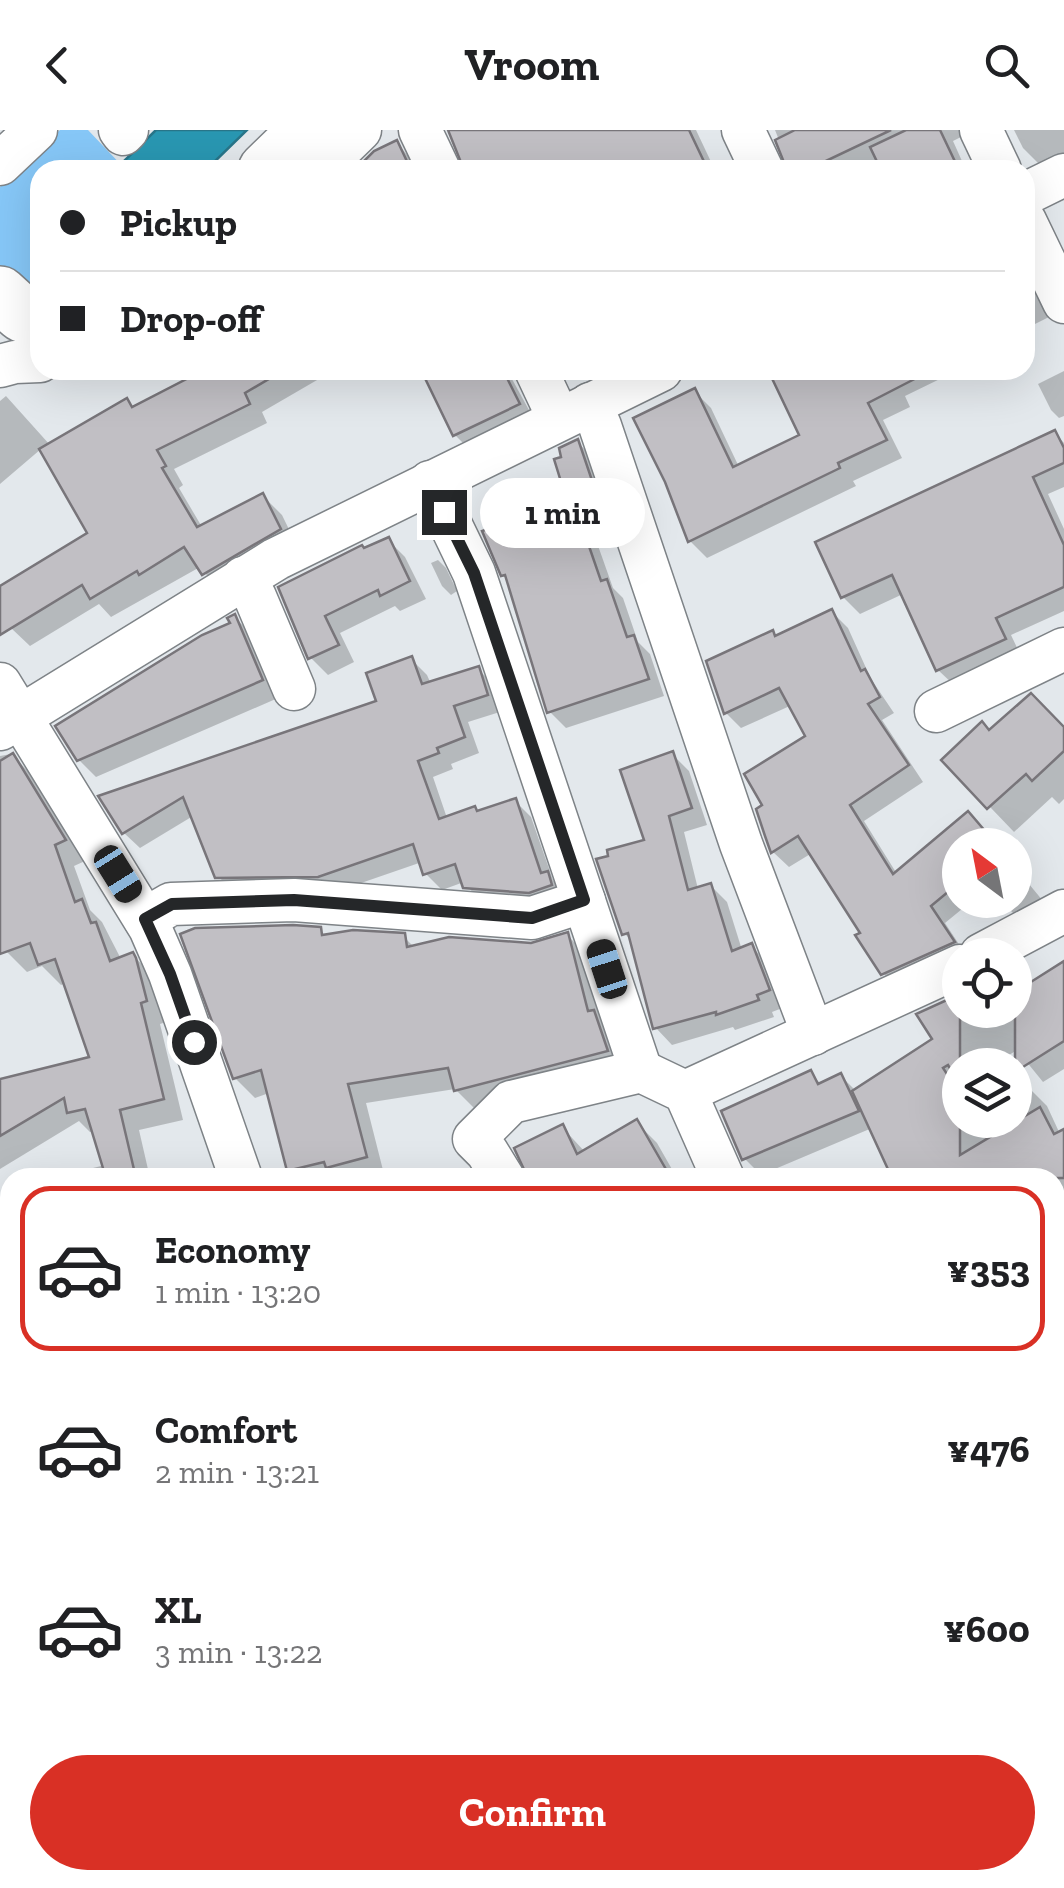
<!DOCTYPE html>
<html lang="en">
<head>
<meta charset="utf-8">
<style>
	:root { --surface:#fff; --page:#f6f6f6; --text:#202124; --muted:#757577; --line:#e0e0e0; --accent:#d93025 }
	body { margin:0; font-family:"Zilla Slab",serif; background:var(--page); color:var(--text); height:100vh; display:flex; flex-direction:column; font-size:38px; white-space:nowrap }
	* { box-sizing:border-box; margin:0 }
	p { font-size:32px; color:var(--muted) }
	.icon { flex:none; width:55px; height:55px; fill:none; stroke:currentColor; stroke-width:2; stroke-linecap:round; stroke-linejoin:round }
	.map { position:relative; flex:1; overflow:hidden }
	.details { position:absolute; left:0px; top:1038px; width:1065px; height:722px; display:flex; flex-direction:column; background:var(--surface); border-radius:30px 30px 0 0; box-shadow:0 10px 40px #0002 }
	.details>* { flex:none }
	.guide { position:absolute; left:30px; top:30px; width:1005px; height:220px; border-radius:30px; box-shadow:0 10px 40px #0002; display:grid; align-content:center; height:220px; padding:0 30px; background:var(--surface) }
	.needle { width:65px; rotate:328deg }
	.fabs { position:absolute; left:942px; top:698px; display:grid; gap:20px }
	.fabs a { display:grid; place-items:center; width:90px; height:90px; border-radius:50%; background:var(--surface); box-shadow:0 10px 40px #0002; font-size:50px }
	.end { position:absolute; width:45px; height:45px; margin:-22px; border:12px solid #252729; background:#fff; box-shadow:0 0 0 5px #fff }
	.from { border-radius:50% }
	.bubble { position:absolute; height:70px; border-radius:35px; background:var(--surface); box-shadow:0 10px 40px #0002; font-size:32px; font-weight:800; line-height:70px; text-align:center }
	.car { position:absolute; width:30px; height:60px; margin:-30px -15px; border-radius:12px; box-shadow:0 0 8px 2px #0007; background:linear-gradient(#222 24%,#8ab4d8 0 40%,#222 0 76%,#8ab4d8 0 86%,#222 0) }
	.guide b { display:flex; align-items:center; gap:35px; height:95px; font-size:38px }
	.guide b+b { border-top:2px solid var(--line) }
	.guide i { width:25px; height:25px; background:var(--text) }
	ul { padding:18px 0 0; list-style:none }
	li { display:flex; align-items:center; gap:30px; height:165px; margin:0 20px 15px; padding:0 10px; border:5px solid transparent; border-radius:30px }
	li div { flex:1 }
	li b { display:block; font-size:38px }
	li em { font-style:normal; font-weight:800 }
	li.selected { border-color:var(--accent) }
	li>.icon { width:90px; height:90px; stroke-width:1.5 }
	.button { display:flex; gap:20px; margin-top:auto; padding:20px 30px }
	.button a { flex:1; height:115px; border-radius:60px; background:var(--accent); color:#fff; font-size:40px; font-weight:800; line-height:115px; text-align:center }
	header { display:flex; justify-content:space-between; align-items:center; height:130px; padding:0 30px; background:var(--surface); font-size:45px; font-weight:800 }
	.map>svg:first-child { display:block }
	.green { fill:#86c7f7 }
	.water { fill:#2997b2; stroke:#287589; stroke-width:2.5 }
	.shadow { fill:#0003 }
	.building { fill:#c1bfc4; stroke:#78757a; stroke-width:2.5 }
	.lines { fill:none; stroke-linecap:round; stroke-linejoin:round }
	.minor-casing { stroke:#7e8387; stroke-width:45 }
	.tertiary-casing { stroke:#7e8387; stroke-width:58 }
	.trunk-casing { stroke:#c2c3c3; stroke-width:58 }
	.minor { stroke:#fff; stroke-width:42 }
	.tertiary { stroke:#fff; stroke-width:55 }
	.trunk { stroke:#f3b6b7; stroke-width:55 }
	.route { stroke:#252729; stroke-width:12 }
</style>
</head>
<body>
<header><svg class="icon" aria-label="back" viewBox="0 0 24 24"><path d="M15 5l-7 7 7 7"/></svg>Vroom<svg class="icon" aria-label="search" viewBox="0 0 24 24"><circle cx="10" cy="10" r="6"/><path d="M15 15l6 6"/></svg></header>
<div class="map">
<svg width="1064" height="1758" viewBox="0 0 1064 1758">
	<rect width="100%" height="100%" fill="#e3e8ec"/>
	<path class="green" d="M 60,0 L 88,0 L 126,40 L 40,40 L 40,163 L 0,189 L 0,57 Z"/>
	<path class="water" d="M 156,0 L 247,0 L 206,40 L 131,40 L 123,32 Z"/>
	<g class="shadow">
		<path d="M 450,0 L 696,0 L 713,36 L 728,30 L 738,40 L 466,40 Z"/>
		<path d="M 775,0 L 975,0 L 953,11 L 966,40 L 787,40 L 787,30 Z"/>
		<path d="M 1014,0 L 1064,0 L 1064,33 L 1046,41 L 1023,18 Z"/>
		<path d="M 397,13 L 420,40 L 363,40 Z"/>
		<path d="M 1025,138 L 1049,187 L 1025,199 Z"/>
		<path d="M 210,240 L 320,240 L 324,246 L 262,282 L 267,293 L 174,339 L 183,355 L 179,358 L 202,397 L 263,366 L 282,385 L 298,418 L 222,463 L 200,437 L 111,487 L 99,474 L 30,516 L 11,498 L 0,479 L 0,459 L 91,403 L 41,319 L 0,354 L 0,271 L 6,266 L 50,315 L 126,271 L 134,279 Z"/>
		<path d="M 472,240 L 507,240 L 535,291 L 472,322 L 455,305 Z"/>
		<path d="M 780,240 L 941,240 L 944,247 L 905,266 L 910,277 L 883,290 L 902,328 L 853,351 L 856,356 L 707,428 L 690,411 L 694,261 L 711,278 L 739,337 L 803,307 Z"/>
		<path d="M 1064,241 L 1064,286 L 1059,288 L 1051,280 L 1038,254 Z"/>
		<path d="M 1055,303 L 1064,313 L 1064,357 L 1048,364 L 1064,399 L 1064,481 L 1011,505 L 1021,526 L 955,556 L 938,540 L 903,464 L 860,484 L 843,467 Z"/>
		<path d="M 577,312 L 594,328 L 619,402 L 596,410 L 613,458 L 623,468 L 638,512 L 650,524 L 664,566 L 566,598 L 550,582 L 510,451 L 503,444 L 509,394 L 565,356 Z"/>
		<path d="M 388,410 L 405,427 L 426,469 L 400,481 L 395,476 L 340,503 L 354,532 L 328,545 L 311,528 L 281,458 Z"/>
		<path d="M 438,430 L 446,438 L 457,461 L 451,465 L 442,456 L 431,433 Z"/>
		<path d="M 832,482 L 848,498 L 871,549 L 894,583 L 882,590 L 923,652 L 864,691 L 897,744 L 968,684 L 996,715 L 960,715 L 960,770 L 973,770 L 945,793 L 966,825 L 899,859 L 883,843 L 863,804 L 812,723 L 789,737 L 773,722 L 759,680 L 809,606 L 792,575 L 741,598 L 726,583 L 772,503 L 777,508 Z"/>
		<path d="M 235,487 L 251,504 L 278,568 L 96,647 L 79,630 L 234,494 Z"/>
		<path d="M 411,529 L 427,545 L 431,554 L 478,539 L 494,555 L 503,581 L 468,592 L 479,623 L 451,634 L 453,639 L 433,647 L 447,688 L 479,683 L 515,671 L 531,687 L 553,750 L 563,760 L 567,771 L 482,773 L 464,752 L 442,760 L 426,744 L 422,732 L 335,762 L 234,763 L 218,746 L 193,686 L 140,718 L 124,703 L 102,667 L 379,572 Z"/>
		<path d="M 1064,599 L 1064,669 L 1059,674 L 1052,667 L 1014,702 L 945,630 L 989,603 Z"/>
		<path d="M 11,624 L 32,645 L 85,731 L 74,736 L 90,780 L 102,792 L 121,829 L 133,825 L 153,846 L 166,892 L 160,894 L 183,990 L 139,1000 L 150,1048 L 53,1048 L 105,1035 L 95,1001 L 90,1002 L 79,991 L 0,1039 L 0,949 L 93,928 L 66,853 L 61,855 L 42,836 L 27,842 L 6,821 L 0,804 L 0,626 Z"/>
		<path d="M 672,624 L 689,641 L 707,695 L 684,702 L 698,759 L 710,755 L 727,772 L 742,820 L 751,816 L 768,833 L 785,877 L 772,882 L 774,887 L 735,900 L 733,897 L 672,915 L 656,898 L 633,812 L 624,803 Z"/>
		<path d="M 1015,737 L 1043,771 L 1020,790 L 1000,770 L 1015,770 Z"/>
		<path d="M 319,800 L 326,806 L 403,806 L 415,818 L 531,815 L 567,805 L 587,825 L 626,940 L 476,980 L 455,959 L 366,973 L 385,1048 L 291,1048 L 269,963 L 255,968 L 235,948 Z"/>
		<path d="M 1064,831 L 1064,939 L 1043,952 L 1017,920 L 993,935 L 960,935 L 958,956 L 960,990 L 1015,990 L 1015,967 L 1030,959 L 1047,976 L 1060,1004 L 1064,1002 L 1064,1158 L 1055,1163 L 1055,1048 L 895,1048 L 872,998 L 761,1045 L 744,1028 L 810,943 L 822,955 L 841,946 L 856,961 L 935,910 L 960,866 L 960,880 L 1015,880 L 1015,862 Z"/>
		<path d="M 636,992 L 657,1013 L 677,1048 L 530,1048 L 562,997 L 585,1022 Z"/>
		<path d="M 10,1127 L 10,1247 L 5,1242 L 0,1222 L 0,1129 Z"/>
		<path d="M 1064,1300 L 1064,1462 L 1055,1467 L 1055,1304 Z"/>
		<path d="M 0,1390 L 10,1397 L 10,1650 L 0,1656 Z"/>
		<path d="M 1064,1571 L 1064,1686 L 1055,1691 L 1055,1575 Z"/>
		<path d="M 69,1750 L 235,1750 L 240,1758 L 57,1758 Z"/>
		<path d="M 289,1750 L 495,1750 L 487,1758 L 291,1758 Z"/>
		<path d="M 518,1750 L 705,1750 L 710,1758 L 521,1758 Z"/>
		<path d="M 716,1750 L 885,1750 L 889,1758 L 717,1758 Z"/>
	</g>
	<g class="building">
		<path d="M 448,0 L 689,0 L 708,40 L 464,40 Z"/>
		<path d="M 795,0 L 891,0 L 807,40 L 787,40 L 775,10 Z"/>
		<path d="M 906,0 L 940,0 L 959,40 L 881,40 L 870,17 Z"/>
		<path d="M 397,10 L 411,40 L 355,40 L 374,21 Z"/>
		<path d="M 204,240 L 284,240 L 245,263 L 250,274 L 157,320 L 166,336 L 162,338 L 197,397 L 263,363 L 281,399 L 202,445 L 184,417 L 139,445 L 137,441 L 90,469 L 82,455 L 0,505 L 0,456 L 87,403 L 39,319 L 127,268 L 132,277 Z"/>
		<path d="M 421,240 L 503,240 L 520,274 L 453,306 Z"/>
		<path d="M 768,240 L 932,240 L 868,273 L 887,310 L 838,333 L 840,338 L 688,412 L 665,352 L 633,288 L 695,258 L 733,337 L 799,305 Z"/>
		<path d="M 1055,300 L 1064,318 L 1064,333 L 1033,347 L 1064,415 L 1064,457 L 996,488 L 1006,509 L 936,541 L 892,445 L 841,468 L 815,412 Z"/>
		<path d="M 578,309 L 604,386 L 581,393 L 601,451 L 607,449 L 627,507 L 634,505 L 649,549 L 547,583 L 505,445 L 501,446 L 482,401 L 506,393 L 500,376 L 562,355 L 554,329 L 561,327 L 559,318 Z"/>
		<path d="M 389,407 L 410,451 L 380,466 L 378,460 L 325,486 L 339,515 L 308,529 L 278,457 L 362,415 L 364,418 Z"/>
		<path d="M 832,479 L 861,541 L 865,539 L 880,567 L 868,574 L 909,635 L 850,675 L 893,744 L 968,681 L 997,715 L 960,715 L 960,752 L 931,776 L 955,812 L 881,845 L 855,805 L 860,803 L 798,706 L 771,723 L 765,706 L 756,679 L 762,675 L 744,644 L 805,606 L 779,558 L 724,584 L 706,531 L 773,500 L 775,506 Z"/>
		<path d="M 235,484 L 263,550 L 77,631 L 55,596 L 202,505 L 230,493 L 227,488 Z"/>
		<path d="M 412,526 L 422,554 L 479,536 L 488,565 L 454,576 L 465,607 L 437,618 L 439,623 L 418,631 L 439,689 L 475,676 L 477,681 L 516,668 L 541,743 L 548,741 L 552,755 L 529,763 L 463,758 L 455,734 L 423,745 L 413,714 L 318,747 L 215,748 L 183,667 L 122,704 L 98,666 L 376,571 L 366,543 Z"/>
		<path d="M 1031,563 L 1064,597 L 1064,621 L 1032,651 L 1026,644 L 987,679 L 941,630 L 982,591 L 989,600 Z"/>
		<path d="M 673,621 L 692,678 L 669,686 L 688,760 L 711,753 L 732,821 L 752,813 L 770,860 L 757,865 L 759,870 L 716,885 L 716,882 L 653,899 L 628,803 L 622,805 L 596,729 L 608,726 L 607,720 L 644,710 L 620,640 Z"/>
		<path d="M 13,623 L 66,710 L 55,715 L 75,772 L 82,769 L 91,793 L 96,792 L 110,831 L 133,822 L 136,828 L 147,871 L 141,873 L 164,969 L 120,980 L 136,1048 L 106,1048 L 85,979 L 67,983 L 64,968 L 0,1006 L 0,949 L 89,927 L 55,829 L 38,835 L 30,813 L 0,824 L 0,631 Z"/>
		<path d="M 293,795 L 321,797 L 322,805 L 353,800 L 405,803 L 407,817 L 449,807 L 531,813 L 568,802 L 588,881 L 594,880 L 608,921 L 454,961 L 448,938 L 348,954 L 367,1027 L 326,1038 L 324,1032 L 287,1041 L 261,940 L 233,949 L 180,804 L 195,798 Z"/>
		<path d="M 1064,831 L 1064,911 L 1015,942 L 1015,862 Z"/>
		<path d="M 960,864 L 960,955 L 948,935 L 943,938 L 960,964 L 960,1025 L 1040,977 L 1054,1004 L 1064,999 L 1064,1048 L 892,1048 L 852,961 L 932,909 L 916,884 Z"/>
		<path d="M 811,940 L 818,954 L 841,943 L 859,981 L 742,1030 L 721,981 Z"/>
		<path d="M 637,989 L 671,1048 L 528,1048 L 514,1018 L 563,994 L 577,1024 Z"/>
	</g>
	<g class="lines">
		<defs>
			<g id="minor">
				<path d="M 120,0 L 123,4 L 127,0"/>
				<path d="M 420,0 L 439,40"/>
				<path d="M 743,0 L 762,40"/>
				<path d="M 981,0 L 1000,40"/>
				<path d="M 0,34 L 36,0"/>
				<path d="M 319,40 L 360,0"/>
				<path d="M 1025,64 L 1064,45"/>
				<path d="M 1025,91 L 1064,172"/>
				<path d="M 0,236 L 15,232 L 40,231"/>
				<path d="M 536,240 L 559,289"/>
				<path d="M 590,274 L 600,296 L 741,714 L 813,904"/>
				<path d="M 430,352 L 474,443 L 641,941"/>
				<path d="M 243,448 L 255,467 L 294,559"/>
				<path d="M 0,554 L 150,798 L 170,844 L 241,1048"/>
				<path d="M 936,581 L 1064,519"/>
				<path d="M 0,599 L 276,429 L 661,240"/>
				<path d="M 145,789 L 171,774 L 294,770 L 532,788 L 584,771"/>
				<path d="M 981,825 L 1064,781"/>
				<path d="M 685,962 L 960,836"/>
				<path d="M 503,1048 L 487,1022 L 474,1009 L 511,972 L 641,941 L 685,962 L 723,1048"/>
				<path d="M 0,1338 L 10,1335"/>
				<path d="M 490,1750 L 494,1758"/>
			</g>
			<g id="tertiary">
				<path d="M 266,40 L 307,0"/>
				<path d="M 0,164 L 22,184 L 40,191"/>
			</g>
			<g id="trunk">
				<path d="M 1055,1187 L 1064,1183"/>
				<path d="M 0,1724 L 10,1718"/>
			</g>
		</defs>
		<use href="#minor" class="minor-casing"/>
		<use href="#tertiary" class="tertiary-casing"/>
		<use href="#trunk" class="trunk-casing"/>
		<use href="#minor" class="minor"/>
		<use href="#tertiary" class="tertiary"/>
		<use href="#trunk" class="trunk"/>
	</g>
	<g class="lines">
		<path class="route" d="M 194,912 L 170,844 L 145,789 L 172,774 L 294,770 L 532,788 L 584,770 L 474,443 L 444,382"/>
	</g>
</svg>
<div class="fabs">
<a><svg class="needle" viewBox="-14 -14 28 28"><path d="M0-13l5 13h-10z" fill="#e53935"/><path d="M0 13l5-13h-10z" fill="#757577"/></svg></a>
<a><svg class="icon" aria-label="locate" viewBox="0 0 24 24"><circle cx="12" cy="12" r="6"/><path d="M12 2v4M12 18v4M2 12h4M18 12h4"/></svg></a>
<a><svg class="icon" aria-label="layers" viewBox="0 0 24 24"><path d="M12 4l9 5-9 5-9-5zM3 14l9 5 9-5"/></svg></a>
</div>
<i class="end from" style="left:194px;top:912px"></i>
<i class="end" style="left:444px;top:382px"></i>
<div class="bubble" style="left:480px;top:348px;width:165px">1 min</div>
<i class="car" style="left:118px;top:744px;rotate:148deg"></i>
<i class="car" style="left:607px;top:839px;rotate:342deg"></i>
<div class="guide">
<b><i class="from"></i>Pickup</b>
<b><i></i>Drop-off</b>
</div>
<section class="details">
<ul>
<li class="selected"><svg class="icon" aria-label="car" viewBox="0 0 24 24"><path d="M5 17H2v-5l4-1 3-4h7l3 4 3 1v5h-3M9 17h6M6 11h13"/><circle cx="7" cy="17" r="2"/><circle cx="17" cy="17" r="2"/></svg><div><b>Economy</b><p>1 min · 13:20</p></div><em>¥353</em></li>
<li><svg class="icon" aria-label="car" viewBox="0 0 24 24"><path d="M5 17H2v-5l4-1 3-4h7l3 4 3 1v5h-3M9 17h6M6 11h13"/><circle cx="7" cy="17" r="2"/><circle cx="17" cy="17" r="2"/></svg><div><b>Comfort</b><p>2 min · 13:21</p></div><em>¥476</em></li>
<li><svg class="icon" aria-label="car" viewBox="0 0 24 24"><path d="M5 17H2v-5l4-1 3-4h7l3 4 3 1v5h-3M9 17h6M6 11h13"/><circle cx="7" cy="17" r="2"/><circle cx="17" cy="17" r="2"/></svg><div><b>XL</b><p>3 min · 13:22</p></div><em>¥600</em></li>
</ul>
<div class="button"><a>Confirm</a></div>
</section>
</div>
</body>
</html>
